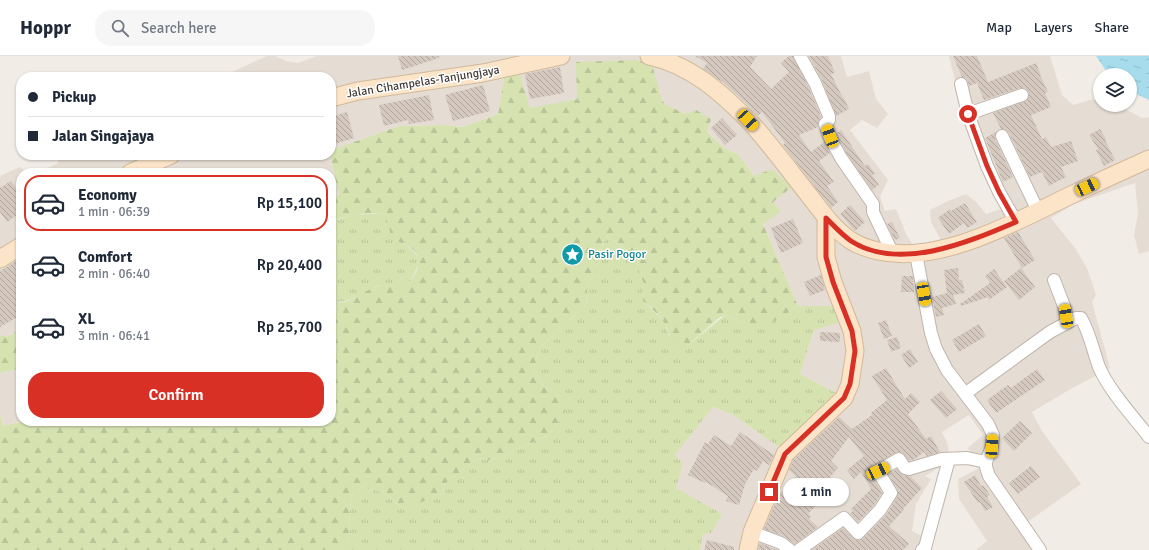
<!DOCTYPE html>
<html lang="en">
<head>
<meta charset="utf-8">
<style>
	:root { --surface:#fff; --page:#f6f6f7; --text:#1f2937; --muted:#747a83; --line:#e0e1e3; --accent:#d93025 }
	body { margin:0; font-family:Signika,sans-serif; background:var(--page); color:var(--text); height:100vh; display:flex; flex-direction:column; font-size:15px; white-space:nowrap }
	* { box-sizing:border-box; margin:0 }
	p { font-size:13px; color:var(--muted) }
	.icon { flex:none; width:22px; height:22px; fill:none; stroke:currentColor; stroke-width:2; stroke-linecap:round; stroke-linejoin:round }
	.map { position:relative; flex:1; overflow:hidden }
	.details { position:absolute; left:16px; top:112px; width:320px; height:258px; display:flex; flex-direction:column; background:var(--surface); border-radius:16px; box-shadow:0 1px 3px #0004 }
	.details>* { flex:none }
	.top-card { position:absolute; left:16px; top:16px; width:320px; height:88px; border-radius:16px; box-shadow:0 1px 3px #0004; display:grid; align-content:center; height:88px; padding:0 12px; background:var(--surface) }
	.fabs { position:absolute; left:1093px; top:12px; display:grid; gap:8px }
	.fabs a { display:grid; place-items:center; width:44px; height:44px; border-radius:50%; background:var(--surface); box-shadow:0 1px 3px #0004; font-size:20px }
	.end { position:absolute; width:18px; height:18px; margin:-9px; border:5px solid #d93025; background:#fff; box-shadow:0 0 0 2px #fff }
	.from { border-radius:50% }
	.bubble { position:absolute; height:28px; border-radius:14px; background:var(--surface); box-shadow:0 1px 3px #0004; font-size:13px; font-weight:600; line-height:28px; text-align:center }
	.car { position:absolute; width:12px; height:24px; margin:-12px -6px; border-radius:5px; box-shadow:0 0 3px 1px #0007; background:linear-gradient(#f5c518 24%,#345 0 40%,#f5c518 0 76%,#345 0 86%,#f5c518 0) }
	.top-card b { display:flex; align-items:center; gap:14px; height:38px; font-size:15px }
	.top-card b+b { border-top:1px solid var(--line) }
	.top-card i { width:10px; height:10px; background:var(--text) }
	ul { padding:7px 0 0; list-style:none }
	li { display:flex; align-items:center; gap:12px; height:56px; margin:0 8px 6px; padding:0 4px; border:2px solid transparent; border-radius:16px }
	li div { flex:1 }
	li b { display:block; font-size:15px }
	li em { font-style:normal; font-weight:600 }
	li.on { border-color:var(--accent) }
	li>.icon { width:36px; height:36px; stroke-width:1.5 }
	.cta { display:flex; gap:8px; margin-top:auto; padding:8px 12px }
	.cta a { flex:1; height:46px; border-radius:16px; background:var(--accent); color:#fff; font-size:16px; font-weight:600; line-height:46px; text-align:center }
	header { display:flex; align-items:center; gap:24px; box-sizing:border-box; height:56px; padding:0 20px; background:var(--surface); border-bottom:1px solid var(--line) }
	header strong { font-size:19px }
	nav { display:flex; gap:22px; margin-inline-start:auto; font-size:14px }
	.search { width:280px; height:36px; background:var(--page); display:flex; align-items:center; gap:10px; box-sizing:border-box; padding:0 14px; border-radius:16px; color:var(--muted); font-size:15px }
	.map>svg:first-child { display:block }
	.residential { fill:#e5ddd4 }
	.grass { fill:url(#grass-tufts) }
	.forest { fill:url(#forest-firs) }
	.water { fill:url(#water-ripples) }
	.building { fill:url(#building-back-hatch) }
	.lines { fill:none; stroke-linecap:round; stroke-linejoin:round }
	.street-casing { stroke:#bfb5ac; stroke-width:14 }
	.secondary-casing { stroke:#d2b99b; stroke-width:19 }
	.street { stroke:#fff; stroke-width:12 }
	.secondary { stroke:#fbe4c7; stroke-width:17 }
	.route { stroke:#d93025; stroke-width:5 }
	.labels { text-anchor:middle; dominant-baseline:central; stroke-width:3; stroke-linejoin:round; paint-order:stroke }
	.street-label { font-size:12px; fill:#443c36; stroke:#fff }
	.culture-label { font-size:12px; fill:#0d838f; stroke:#fff; text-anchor:start }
</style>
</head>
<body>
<header>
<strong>Hoppr</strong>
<div class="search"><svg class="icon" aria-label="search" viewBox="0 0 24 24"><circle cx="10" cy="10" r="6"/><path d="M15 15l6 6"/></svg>Search here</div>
<nav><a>Map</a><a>Layers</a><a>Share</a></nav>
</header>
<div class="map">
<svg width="1149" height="494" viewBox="0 0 1149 494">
	<defs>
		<pattern id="grass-tufts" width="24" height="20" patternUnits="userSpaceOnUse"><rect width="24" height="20" fill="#d6e3b1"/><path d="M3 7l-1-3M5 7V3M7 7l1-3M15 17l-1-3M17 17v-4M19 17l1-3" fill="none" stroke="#b9c499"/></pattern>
		<pattern id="forest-firs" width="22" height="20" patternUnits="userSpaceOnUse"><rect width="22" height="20" fill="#d6e3b1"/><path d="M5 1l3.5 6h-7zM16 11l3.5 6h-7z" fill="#b9c499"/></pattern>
		<pattern id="water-ripples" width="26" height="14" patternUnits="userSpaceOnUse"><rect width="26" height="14" fill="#a6dceb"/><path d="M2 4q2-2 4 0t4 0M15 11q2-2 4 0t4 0" fill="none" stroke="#90beca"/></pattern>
		<pattern id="building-back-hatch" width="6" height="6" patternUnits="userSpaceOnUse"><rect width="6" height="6" fill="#d5c8bf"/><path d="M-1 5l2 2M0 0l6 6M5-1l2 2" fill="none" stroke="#aea49c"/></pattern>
	</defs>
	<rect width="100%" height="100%" fill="#f2ece6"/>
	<g class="residential">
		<path d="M 267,0 L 275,0 L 286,5 L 298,7 L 317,0 L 841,0 L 847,21 L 869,15 L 876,43 L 888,58 L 877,72 L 862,64 L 850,74 L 888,124 L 880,141 L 885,155 L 896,153 L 907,180 L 913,189 L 942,186 L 931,166 L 930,154 L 948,145 L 966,138 L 977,147 L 986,158 L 1001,153 L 972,82 L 952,13 L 949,0 L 1050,0 L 1062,39 L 1073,49 L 1093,43 L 1100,47 L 1100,49 L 1106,51 L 1123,52 L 1142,62 L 1149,61 L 1149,195 L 1139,198 L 1134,179 L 1138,158 L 1135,127 L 1074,148 L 1051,162 L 1075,192 L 1087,212 L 1096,239 L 1092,246 L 1110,312 L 1069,334 L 1032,356 L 1042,375 L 1081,428 L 1019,472 L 1034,494 L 976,494 L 987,485 L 959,443 L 958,423 L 979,412 L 968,392 L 983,379 L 969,359 L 942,376 L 948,389 L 949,399 L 940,411 L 925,420 L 931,423 L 916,448 L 912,475 L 922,480 L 921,494 L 700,494 L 703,478 L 676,432 L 683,408 L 674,399 L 713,351 L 733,359 L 783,394 L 840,339 L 800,318 L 814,274 L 836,250 L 798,250 L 763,168 L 780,155 L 773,146 L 792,131 L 754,120 L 739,99 L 724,92 L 707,74 L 685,58 L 665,48 L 662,44 L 577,43 L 530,53 L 519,17 L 504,22 L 498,58 L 463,71 L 444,69 L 399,70 L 331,94 L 331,21 L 222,21 L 223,20 Z"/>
		<path d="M 58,99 L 330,99 L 339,139 L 331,143 L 331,117 L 266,117 L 262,112 L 228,117 L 37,117 L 58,107 Z"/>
		<path d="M 20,111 L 27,117 L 21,117 L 21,273 L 7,281 L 2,279 L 0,280 L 0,120 Z"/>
		<path d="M 21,312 L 21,365 L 24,365 L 3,370 L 0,358 L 0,317 Z"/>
	</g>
	<g class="grass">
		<path d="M 381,157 L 386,158 C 391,165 387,174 393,181 C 399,189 409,186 416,199 C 420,206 419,209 415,216 C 413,220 411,227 407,229 C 400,233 386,227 377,230 C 361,237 349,249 331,245 L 331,164 L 338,164 L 354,159 Z"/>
		<path d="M 607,180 L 625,193 L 637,207 L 644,228 L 643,245 L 664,265 L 669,280 L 687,290 L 725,259 L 745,267 L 788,257 L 798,250 L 836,250 L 838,267 L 814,274 L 800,318 L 840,339 L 783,394 L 733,359 L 713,351 L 675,399 L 683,408 L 676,432 L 722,458 L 711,477 L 703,478 L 700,494 L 341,494 L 349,485 L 350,450 L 352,439 L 361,431 L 383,436 L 400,450 L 442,438 L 445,428 L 477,402 L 488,404 L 498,402 L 548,379 L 564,360 L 561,340 L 543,330 L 534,312 L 536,302 L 540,292 L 586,249 L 588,226 L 595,218 L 598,197 Z"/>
	</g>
	<g class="forest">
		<path d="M 636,4 L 652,9 L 662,44 L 665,48 L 685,58 L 696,54 L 711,63 L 707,75 L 724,92 L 739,99 L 754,120 L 772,113 L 792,131 L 773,146 L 781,155 L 763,168 L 798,250 L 788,257 L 766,270 L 745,267 L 725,259 L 720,261 L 687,290 C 664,286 673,279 663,265 C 658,257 649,251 643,245 L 644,228 L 636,207 L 625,193 L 607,180 L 598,197 L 595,218 L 588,226 L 586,249 L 540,292 L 536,302 L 534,312 L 543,330 L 561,340 L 566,349 L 564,360 L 548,379 L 498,402 L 488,404 L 477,402 L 445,428 L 442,438 L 411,450 L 400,450 L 383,436 L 361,431 L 352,439 L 350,450 L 349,485 L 341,494 L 0,494 L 0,358 L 3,370 L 24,365 L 331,365 L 331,245 C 349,252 362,234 378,230 C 388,227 398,231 407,229 C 415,220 422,209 416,198 C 414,195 413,193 410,191 C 405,188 397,186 393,182 C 387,175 391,165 386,158 C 376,156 363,157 353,160 C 345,161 339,164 331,164 L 331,143 L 339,139 L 330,99 L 331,94 L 399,70 L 444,69 L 463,71 L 498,58 L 504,22 L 519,16 L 530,52 L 577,43 L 576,6 Z"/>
		<path d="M 21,273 L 21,312 L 0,317 L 0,280 L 2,279 L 7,281 Z"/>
	</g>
	<path class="water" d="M 1096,0 L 1149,0 L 1149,44 L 1130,35 L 1130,19 L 1109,19 Z"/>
	<g class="building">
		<path d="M 398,0 L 439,0 L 439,2 L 402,14 Z"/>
		<path d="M 695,0 L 757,0 L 750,11 L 771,33 L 789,16 L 781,7 L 789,0 L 793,0 L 808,30 L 821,61 L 818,66 L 818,71 L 799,79 L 811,96 L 824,86 L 830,97 L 819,105 L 834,126 L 827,130 L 838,146 L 831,152 L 783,89 L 785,87 L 762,56 L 758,60 L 749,50 L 724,27 L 703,13 L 707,7 Z"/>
		<path d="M 809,0 L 828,0 L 835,17 L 831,18 L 843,42 L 844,42 L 849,53 L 836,60 L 822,24 Z"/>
		<path d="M 953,0 L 977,0 L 988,26 L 1036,7 L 1041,19 L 1040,19 L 1048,36 L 1045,37 L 1051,51 L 1031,59 L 1042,83 L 1046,81 L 1051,91 L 1071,85 L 1078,105 L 1061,111 L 1066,121 L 1049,130 L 1042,116 L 1030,121 L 1009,77 L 1006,74 L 1001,73 L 993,57 L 1027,44 L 1029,40 L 1027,34 L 1024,32 L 1020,32 L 984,44 L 977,27 L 969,30 L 967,23 L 962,21 Z"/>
		<path d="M 560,11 L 564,37 L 530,43 L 525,18 Z"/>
		<path d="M 483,29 L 490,55 L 453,65 L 445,39 Z"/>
		<path d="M 429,39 L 434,64 L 409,68 L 408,64 L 384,70 L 379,49 Z"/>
		<path d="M 347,56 L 354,82 L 331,89 L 331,61 Z"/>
		<path d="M 722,62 L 737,79 L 725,89 L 711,72 Z"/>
		<path d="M 1100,73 L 1106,83 L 1105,84 L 1115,104 L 1104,110 L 1096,94 L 1098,93 L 1089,79 Z"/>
		<path d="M 841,74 L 865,110 L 868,108 L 875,118 L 872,119 L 879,129 L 872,134 L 847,98 L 836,78 Z"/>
		<path d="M 996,76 L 995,83 L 1013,121 L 1003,126 L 985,82 Z"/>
		<path d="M 11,125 L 21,139 L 21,156 L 7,166 L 0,156 L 0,132 Z"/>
		<path d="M 965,147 L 977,166 L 967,172 L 964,167 L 949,178 L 938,162 L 950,153 L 951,155 Z"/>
		<path d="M 850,149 L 865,166 L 855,175 L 840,158 Z"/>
		<path d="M 793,163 L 803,187 L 781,197 L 771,172 Z"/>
		<path d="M 892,166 L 900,182 L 895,184 L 887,168 Z"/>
		<path d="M 1018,176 L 1035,204 L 1022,212 L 1004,182 Z"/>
		<path d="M 16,205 L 21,211 L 21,214 L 16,218 L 21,224 L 21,259 L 0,271 L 0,215 Z"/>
		<path d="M 958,212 L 959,224 L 962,224 L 965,237 L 953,239 L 956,248 L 942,252 L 944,259 L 936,261 L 932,241 L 947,237 L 944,214 Z"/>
		<path d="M 1021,212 L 1035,231 L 1019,244 L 1004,225 Z"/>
		<path d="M 994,213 L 1007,231 L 989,244 L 988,241 L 961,250 L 960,248 L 990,227 L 985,220 Z"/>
		<path d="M 821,219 L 825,234 L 810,240 L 804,226 Z"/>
		<path d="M 902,220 L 913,220 L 914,236 L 901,236 Z"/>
		<path d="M 886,264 L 892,280 L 884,283 L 878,267 Z"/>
		<path d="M 979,268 L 986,280 L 959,296 L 952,284 Z"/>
		<path d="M 820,276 L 840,277 L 840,286 L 820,285 Z"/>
		<path d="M 897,281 L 901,292 L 891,296 L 887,284 Z"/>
		<path d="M 910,293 L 918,306 L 909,312 L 901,299 Z"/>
		<path d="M 886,312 L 905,343 L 911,337 L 920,346 L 908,358 L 926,383 L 931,380 L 940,396 L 927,400 L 924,396 L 915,403 L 909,405 L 903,397 L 898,396 L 874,409 L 871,412 L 871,418 L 882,437 L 874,449 L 858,466 L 850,457 L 853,455 L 851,453 L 871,433 L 861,416 L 854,423 L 847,414 L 864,400 L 849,381 L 831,405 L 838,412 L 826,426 L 832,433 L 808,458 L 811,460 L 809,463 L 818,471 L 795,488 L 784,480 L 764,473 L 781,434 L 782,436 L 796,420 L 789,414 L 793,404 L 839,361 L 852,373 L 872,359 L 871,357 L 887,344 L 872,320 Z"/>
		<path d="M 1037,313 L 1045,324 L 996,357 L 987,344 L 1008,329 L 1011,332 Z"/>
		<path d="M 941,335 L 957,353 L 946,362 L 930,344 Z"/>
		<path d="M 1020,365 L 1032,377 L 1014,395 L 1002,382 Z"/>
		<path d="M 740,376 L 774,399 L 769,409 L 763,405 L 757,415 L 754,413 L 745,428 L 739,449 L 726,445 L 728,440 L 706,426 L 705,427 L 688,419 L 705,386 L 708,388 L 714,379 L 731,390 Z"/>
		<path d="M 1031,410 L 1040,421 L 1018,438 L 1009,427 Z"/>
		<path d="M 897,413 L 903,419 L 910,420 L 922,432 L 903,453 L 904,454 L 889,470 L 909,488 L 903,494 L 812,494 L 843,472 L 856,484 L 860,484 L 863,482 L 886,459 L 897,441 L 898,434 L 888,418 Z"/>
		<path d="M 975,419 L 981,430 L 983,429 L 990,439 L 987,441 L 993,451 L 985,455 L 980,446 L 978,447 L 964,426 Z"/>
		<path d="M 707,484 L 734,491 L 734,494 L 704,494 Z"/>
		<path d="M 760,487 L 777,494 L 778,494 L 761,494 L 758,493 Z"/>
	</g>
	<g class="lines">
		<defs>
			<g id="street">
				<path d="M 800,0 L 815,27 L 829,60 L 829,64 L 825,68 L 829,80 L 841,102 L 873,148 L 873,156 L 893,198"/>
				<path d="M 961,28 L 968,58 L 987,110 L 999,136 L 1016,166"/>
				<path d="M 968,58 L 1022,39"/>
				<path d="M 1002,80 L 1038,155"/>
				<path d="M 916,198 L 931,277 L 936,293 L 947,314 L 988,368 L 993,379 L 992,390 L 986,406 L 986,411 L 989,420 L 1040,494"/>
				<path d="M 1054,224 L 1064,250 L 1068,266"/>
				<path d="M 966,337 L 1050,276 L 1076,262 L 1081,262 C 1090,277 1093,295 1099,311 C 1110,336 1133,360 1149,381"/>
				<path d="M 752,476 L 781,487 L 790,494"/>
				<path d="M 799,494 L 844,462 L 858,477 L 880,454 L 891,437 L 878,415 L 899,403 L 905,412 L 909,413 L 942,403 L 967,402 L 986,406"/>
				<path d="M 922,494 L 925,492 L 926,488 L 949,403"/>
			</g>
			<g id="secondary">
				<path d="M 649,0 C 691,9 722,37 751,67 C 771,89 789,114 808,138 C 821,155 833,172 850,184 C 859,190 869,193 878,195 C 940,209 1015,166 1069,140 C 1096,127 1122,115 1149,103"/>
				<path d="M 331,42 L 358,35 L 483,17 L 561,0"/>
				<path d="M 130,117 L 171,99"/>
				<path d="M 0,203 L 21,190"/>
				<path d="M 748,494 L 752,476 L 785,398 L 844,342 L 850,328 L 855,295 L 852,275 L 833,226 L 826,201 L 826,162"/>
			</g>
		</defs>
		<use href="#street" class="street-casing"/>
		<use href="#secondary" class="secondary-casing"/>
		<use href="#street" class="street"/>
		<use href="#secondary" class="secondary"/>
	</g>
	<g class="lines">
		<path class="route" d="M 769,436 L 785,398 L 844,342 L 850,328 L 855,295 L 852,275 L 833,226 L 826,201 L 826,162 C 834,170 842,179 851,185 C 899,216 969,186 1016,166 L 999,136 L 987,110 L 968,58"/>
	</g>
	<defs>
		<symbol id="sight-disc" viewBox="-11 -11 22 22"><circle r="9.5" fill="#0f9aa8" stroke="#fff"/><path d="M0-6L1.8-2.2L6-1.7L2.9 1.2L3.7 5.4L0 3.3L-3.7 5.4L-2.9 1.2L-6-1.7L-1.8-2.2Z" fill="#fff"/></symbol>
	</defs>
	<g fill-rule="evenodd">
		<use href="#sight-disc" x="560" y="186" width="25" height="25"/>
	</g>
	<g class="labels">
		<g class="street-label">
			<text transform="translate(423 26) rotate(-9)">Jalan Cihampelas-Tanjungjaya</text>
		</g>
		<g class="culture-label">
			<text x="588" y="198">Pasir Pogor</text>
		</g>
	</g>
</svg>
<div class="fabs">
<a><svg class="icon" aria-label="layers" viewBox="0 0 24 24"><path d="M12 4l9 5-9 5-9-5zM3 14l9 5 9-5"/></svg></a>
</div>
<i class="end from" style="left:968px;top:58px"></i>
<i class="end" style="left:769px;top:436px"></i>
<div class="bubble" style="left:783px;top:422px;width:66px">1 min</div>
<i class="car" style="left:748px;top:64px;rotate:137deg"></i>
<i class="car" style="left:830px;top:80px;rotate:340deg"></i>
<i class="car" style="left:1087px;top:131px;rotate:65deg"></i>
<i class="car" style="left:924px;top:238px;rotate:170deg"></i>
<i class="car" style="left:1066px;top:260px;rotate:351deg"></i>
<i class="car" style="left:992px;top:390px;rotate:3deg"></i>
<i class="car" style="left:878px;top:415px;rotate:65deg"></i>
<div class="top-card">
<b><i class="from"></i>Pickup</b>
<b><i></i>Jalan Singajaya</b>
</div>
<section class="details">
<ul>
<li class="on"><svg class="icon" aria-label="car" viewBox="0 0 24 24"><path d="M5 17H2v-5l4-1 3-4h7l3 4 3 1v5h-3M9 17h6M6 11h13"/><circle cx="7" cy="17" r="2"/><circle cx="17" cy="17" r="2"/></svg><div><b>Economy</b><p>1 min · 06:39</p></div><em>Rp 15,100</em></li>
<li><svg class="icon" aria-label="car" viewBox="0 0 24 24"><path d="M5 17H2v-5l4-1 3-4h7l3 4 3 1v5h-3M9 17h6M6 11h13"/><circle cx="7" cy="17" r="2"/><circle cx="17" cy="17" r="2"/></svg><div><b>Comfort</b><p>2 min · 06:40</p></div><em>Rp 20,400</em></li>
<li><svg class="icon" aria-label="car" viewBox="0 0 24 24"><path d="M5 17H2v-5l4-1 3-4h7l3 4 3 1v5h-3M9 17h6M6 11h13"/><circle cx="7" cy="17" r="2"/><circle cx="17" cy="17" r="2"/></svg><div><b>XL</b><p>3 min · 06:41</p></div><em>Rp 25,700</em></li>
</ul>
<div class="cta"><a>Confirm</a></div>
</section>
</div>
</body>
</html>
